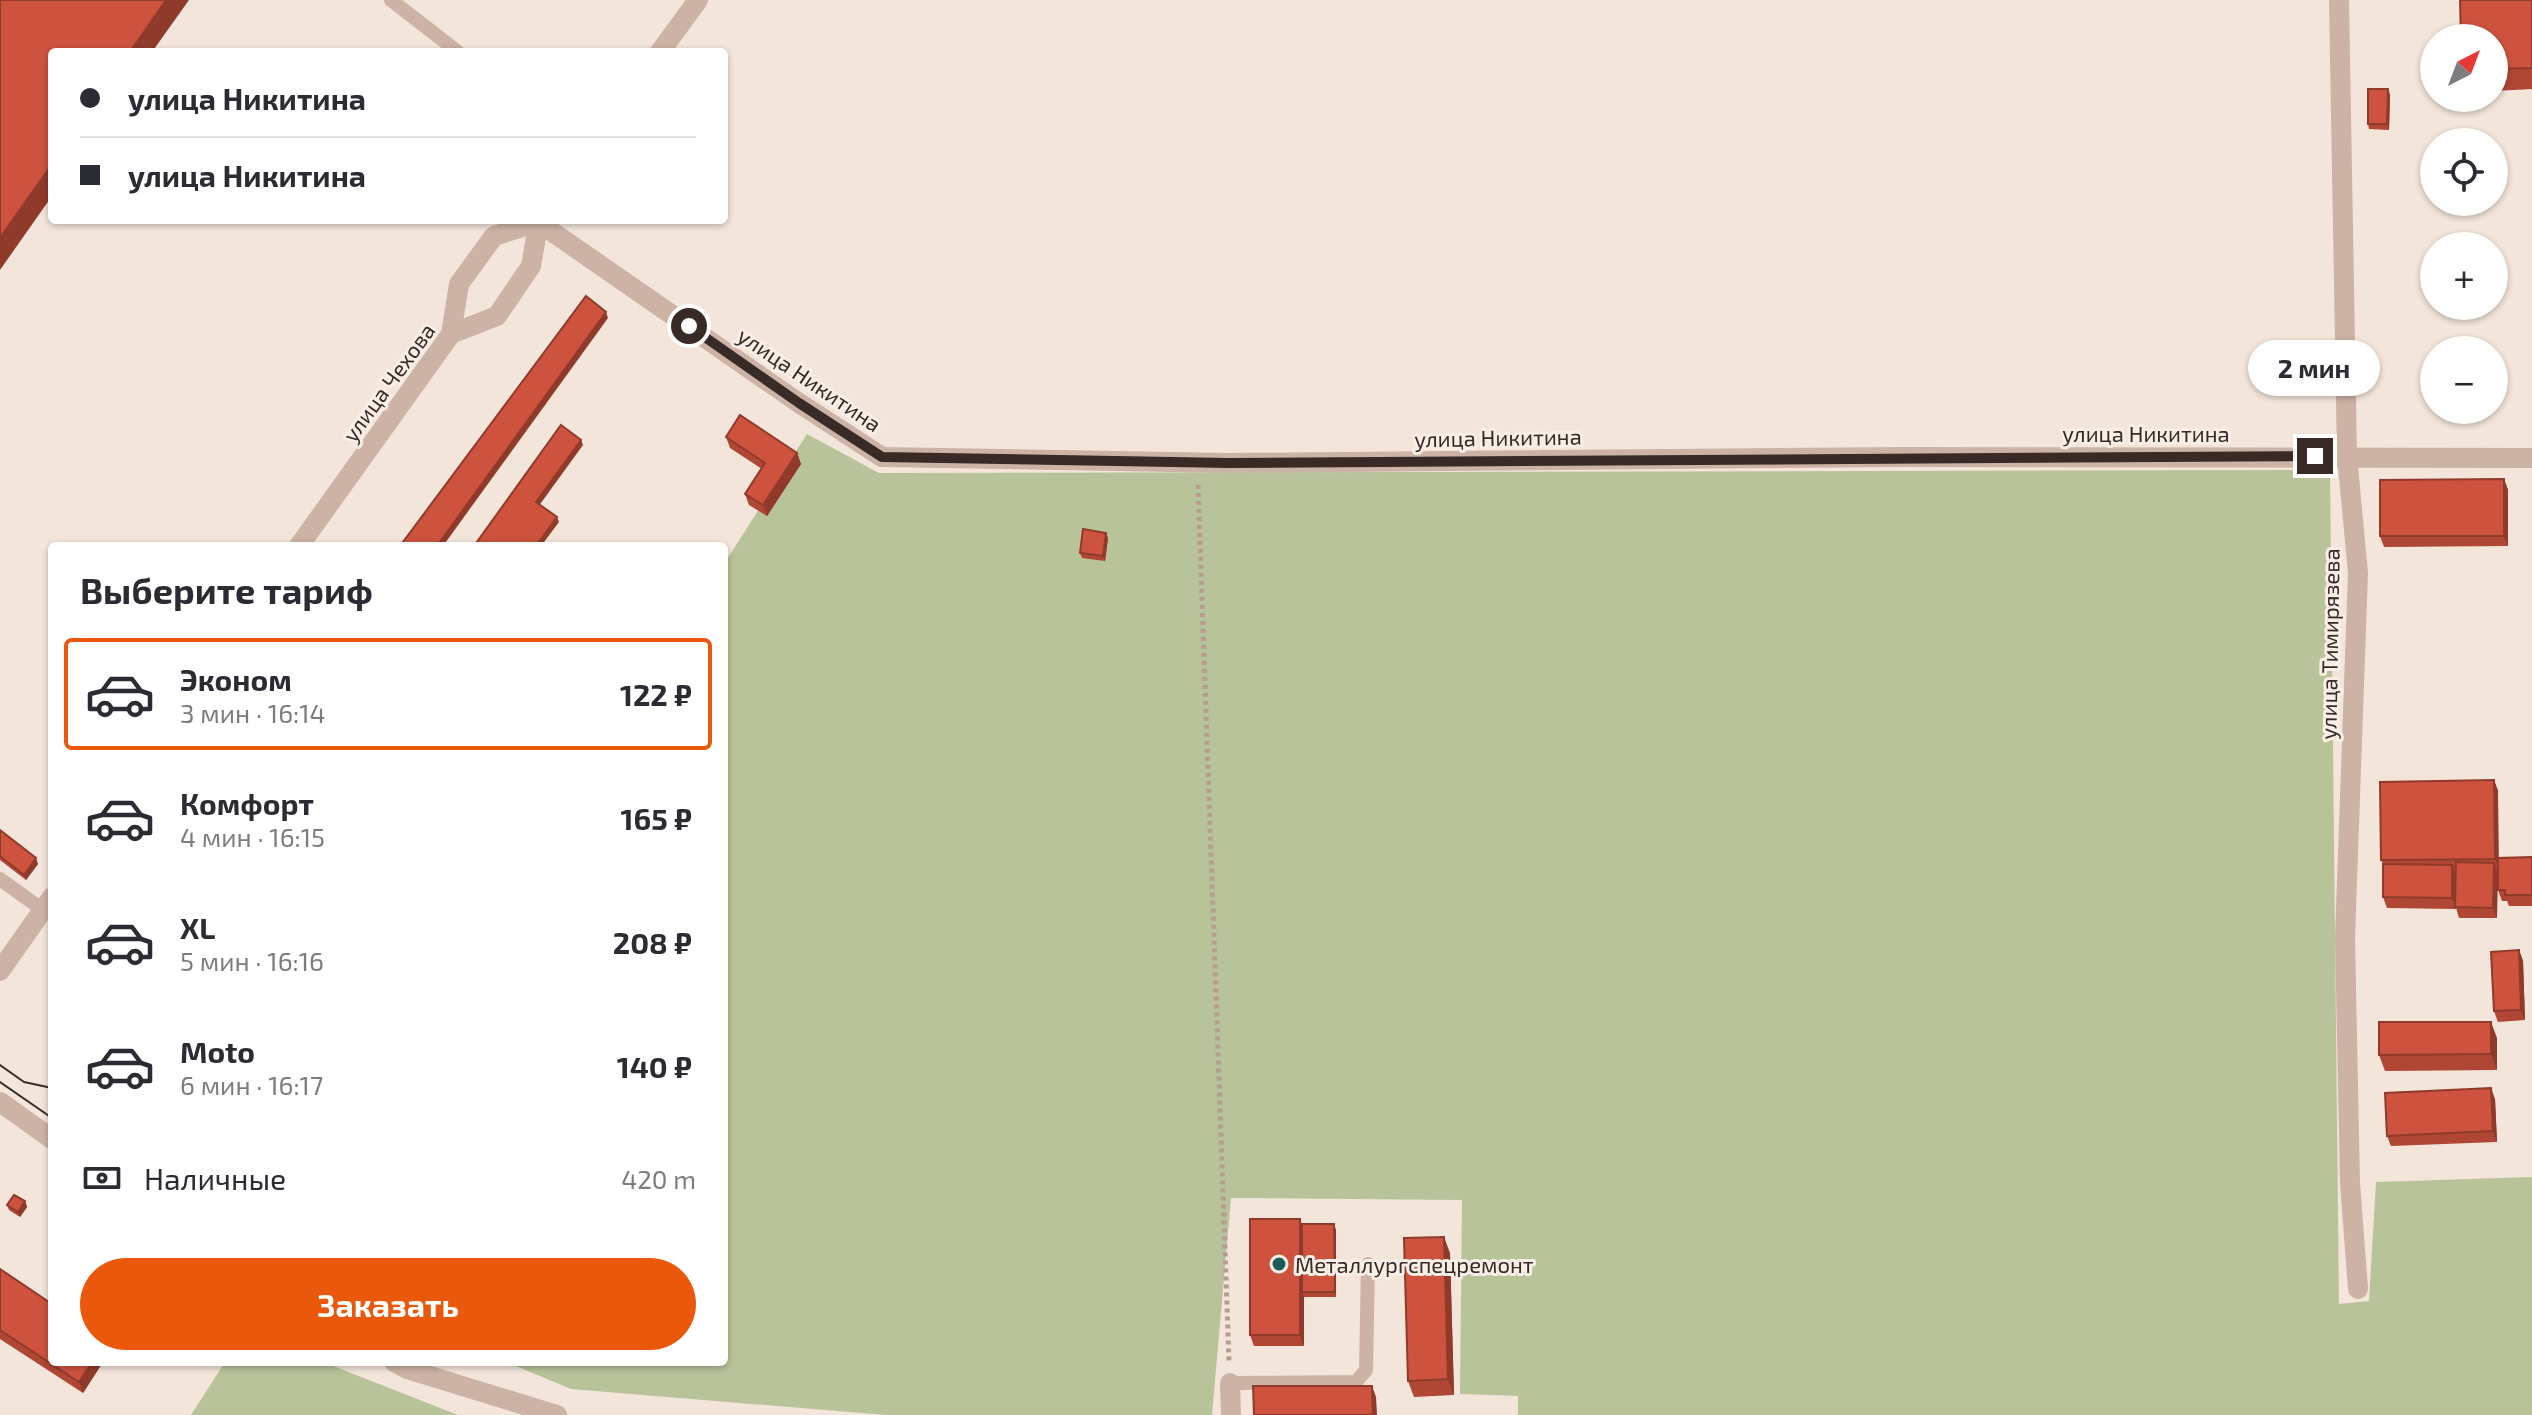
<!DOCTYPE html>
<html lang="ru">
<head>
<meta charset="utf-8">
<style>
	:root { --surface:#fff; --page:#f7f7f7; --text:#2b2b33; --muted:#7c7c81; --line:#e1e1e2; --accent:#ea580c }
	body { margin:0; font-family:"Exo 2",sans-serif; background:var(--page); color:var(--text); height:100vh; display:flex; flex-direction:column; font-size:30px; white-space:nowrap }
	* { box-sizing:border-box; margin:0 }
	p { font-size:26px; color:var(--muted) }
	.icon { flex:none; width:44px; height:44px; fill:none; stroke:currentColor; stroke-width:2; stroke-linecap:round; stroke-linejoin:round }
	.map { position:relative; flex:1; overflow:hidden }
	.drawer { position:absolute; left:48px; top:542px; width:680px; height:824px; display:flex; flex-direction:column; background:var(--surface); border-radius:8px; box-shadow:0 2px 6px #0004 }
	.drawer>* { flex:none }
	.top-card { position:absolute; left:48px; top:48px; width:680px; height:176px; border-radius:8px; box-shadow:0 2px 6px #0004; display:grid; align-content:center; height:176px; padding:0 32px; background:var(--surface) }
	.needle { width:52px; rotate:42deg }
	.controls { position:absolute; left:2420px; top:24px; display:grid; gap:16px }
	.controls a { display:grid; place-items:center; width:88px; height:88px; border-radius:50%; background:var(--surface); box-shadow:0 2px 6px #0004; font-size:40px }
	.end { position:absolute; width:36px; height:36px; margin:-18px; border:10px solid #372a27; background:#fff; box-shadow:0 0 0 4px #fff }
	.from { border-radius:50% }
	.bubble { position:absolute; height:56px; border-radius:28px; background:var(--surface); box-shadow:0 2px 6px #0004; font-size:26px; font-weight:700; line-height:56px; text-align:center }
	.top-card b { display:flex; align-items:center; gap:28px; height:76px; font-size:30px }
	.top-card b+b { border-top:2px solid var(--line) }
	.top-card i { width:20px; height:20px; background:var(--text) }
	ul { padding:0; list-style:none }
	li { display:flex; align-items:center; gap:24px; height:112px; margin:0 16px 12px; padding:0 16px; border:4px solid transparent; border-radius:8px }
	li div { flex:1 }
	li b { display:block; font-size:30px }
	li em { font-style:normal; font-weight:700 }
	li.current { border-color:var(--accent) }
	li>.icon { width:72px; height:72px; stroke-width:1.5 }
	h2 { padding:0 32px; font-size:36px; line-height:96px }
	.pay { display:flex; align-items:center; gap:20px; height:88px; padding:0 32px; font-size:30px }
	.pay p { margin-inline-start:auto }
	.button { display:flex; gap:16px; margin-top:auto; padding:16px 32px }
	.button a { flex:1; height:92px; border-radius:48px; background:var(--accent); color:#fff; font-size:32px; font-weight:700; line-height:92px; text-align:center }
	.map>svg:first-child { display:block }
	.green { fill:#b9c399 }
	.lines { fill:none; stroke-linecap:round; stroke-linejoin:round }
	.path { stroke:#b89d8f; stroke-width:5; stroke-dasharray:4 4; stroke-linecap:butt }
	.lane { stroke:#ccb3a5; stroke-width:14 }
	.street { stroke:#ccb3a5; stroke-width:20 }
	.tram { stroke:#372a27; stroke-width:2 }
	.wall { fill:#b04735 }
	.shaded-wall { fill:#903a2b }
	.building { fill:#cd533e; stroke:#903a2b; stroke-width:2 }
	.route { stroke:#372a27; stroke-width:10 }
	.poi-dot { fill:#1a5b59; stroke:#faefe6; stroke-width:3 }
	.labels { text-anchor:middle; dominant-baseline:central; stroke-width:6; stroke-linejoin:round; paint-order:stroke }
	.street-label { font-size:22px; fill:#372a27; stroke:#faefe6 }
	.poi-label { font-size:22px; fill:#372a27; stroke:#faefe6; text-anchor:start }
</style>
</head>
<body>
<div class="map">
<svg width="2532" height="1415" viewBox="0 0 2532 1415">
	<rect width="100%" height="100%" fill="#f3e5da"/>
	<g class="green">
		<path d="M 807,434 L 879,473 L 2330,470 L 2339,1304 L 2369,1301 L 2376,1182 L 2532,1177 L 2532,1415 L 1518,1415 L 1518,1396 L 1460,1394 L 1462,1200 L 1231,1198 L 1212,1415 L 886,1415 L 571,1389 L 506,1362 L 724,1362 L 724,564 Z"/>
		<path d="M 225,1362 L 323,1362 L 458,1415 L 191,1415 Z"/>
	</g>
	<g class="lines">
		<path class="path" d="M 1198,485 L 1229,1362"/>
		<g class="lane">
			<path d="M 391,0 L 458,52"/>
			<path d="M 0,879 L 43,910"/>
			<path d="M 1230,1383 L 1356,1382 L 1366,1370 L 1368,1264"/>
		</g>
		<g class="street">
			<path d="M 2339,0 L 2347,456 L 2358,573 L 2345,938 L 2350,1183 L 2358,1289"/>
			<path d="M 660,52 L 698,0"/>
			<path d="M 451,334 L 459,284 L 494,236 L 538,222 L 799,403 L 882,457 L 1229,463 L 1903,457 L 2532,458"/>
			<path d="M 299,546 L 451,334 L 497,316 L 531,266 L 539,220"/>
			<path d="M 0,971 L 52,897"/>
			<path d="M 0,1102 L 52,1139"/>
			<path d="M 394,1362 L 407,1369 L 557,1415"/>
			<path d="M 1230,1383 L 1231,1415"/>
		</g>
		<g class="tram">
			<path d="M 0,1065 L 24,1082 L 52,1088"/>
			<path d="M 0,1082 L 52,1118"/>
		</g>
	</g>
	<g class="wall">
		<path d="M 2532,0 L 2532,89 L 2494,91 L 2494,38 Z"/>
		<path d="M 2388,89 L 2390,95 L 2389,130 L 2369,129 L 2368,124 Z"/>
		<path d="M 726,437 L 797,453 L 801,464 L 767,516 L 749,505 L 745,494 L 762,469 L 730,448 Z"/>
		<path d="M 2504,479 L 2508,490 L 2508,546 L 2384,547 L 2380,536 Z"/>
		<path d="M 1108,538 L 1105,561 L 1082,558 L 1080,553 Z"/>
		<path d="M 2494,780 L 2498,791 L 2498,858 L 2532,857 L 2532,906 L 2509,906 L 2507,901 L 2502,901 L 2498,890 L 2498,870 L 2496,870 L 2497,918 L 2459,918 L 2456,908 L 2456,909 L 2387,908 L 2383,897 L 2383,864 L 2381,860 Z"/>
		<path d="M 0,830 L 38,864 L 26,880 L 0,860 Z"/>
		<path d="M 2519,950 L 2523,961 L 2525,1020 L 2498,1022 L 2494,1011 Z"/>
		<path d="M 2497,1038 L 2497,1070 L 2385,1071 L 2379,1055 Z"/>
		<path d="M 2495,1099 L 2497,1142 L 2391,1146 L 2387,1136 Z"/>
		<path d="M 25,1201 L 27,1207 L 20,1217 L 9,1210 L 7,1205 Z"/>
		<path d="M 1302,1224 L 1336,1230 L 1336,1297 L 1304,1297 L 1304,1346 L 1254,1346 L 1250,1335 Z"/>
		<path d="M 1450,1253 L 1454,1395 L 1414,1397 L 1408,1381 Z"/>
		<path d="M 0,1269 L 103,1362 L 83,1393 L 0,1339 Z"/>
	</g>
	<g class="shaded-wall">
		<path d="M 166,0 L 189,0 L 152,52 L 130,52 Z"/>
		<path d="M 2388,89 L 2390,95 L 2389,130 L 2387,124 Z"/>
		<path d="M 52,164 L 52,196 L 0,270 L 0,238 Z"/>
		<path d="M 606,312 L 608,318 L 443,546 L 437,546 Z"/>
		<path d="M 581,440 L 583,445 L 538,507 L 536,502 Z"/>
		<path d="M 797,453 L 801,464 L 767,516 L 763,505 Z"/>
		<path d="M 2504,479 L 2508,490 L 2508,546 L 2504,536 Z"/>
		<path d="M 557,517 L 559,522 L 541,546 L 536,546 Z"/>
		<path d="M 1106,533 L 1108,538 L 1105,561 L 1103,556 Z"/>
		<path d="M 2494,780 L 2498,791 L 2499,870 L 2495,859 Z"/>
		<path d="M 36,858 L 38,864 L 26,880 L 24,875 Z"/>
		<path d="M 2494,863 L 2498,873 L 2497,918 L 2493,908 Z"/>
		<path d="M 2452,865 L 2456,875 L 2456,909 L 2452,898 Z"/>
		<path d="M 2519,950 L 2523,961 L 2525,1020 L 2521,1010 Z"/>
		<path d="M 2491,1022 L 2497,1038 L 2497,1070 L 2491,1054 Z"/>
		<path d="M 2491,1088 L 2495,1099 L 2497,1142 L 2493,1131 Z"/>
		<path d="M 25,1201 L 27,1207 L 20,1217 L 18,1212 Z"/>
		<path d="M 1300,1219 L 1304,1230 L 1302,1292 L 1304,1297 L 1304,1346 L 1300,1335 Z"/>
		<path d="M 1334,1224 L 1336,1230 L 1336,1297 L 1335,1292 Z"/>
		<path d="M 1444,1237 L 1450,1253 L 1454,1395 L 1448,1379 Z"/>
		<path d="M 92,1362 L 103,1362 L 83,1393 L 79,1382 Z"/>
		<path d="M 1372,1386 L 1376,1397 L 1377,1415 L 1373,1415 Z"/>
	</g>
	<g class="building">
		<path d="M 0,0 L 166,0 L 130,52 L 52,52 L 52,164 L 0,238 Z"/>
		<path d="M 2460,0 L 2532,0 L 2532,68 L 2494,69 L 2494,38 L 2461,38 Z"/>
		<path d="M 2368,89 L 2388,89 L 2387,124 L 2368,124 Z"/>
		<path d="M 586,296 L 606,312 L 437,546 L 400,546 Z"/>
		<path d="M 740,415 L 797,453 L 763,505 L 745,494 L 765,463 L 726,437 Z"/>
		<path d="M 561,425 L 581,440 L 536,502 L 557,517 L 536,546 L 474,546 Z"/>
		<path d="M 2504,479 L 2504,536 L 2380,536 L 2380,480 Z"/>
		<path d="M 1083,529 L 1106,533 L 1103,556 L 1080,553 Z"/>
		<path d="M 2494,780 L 2495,859 L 2381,860 L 2380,782 Z"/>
		<path d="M 0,830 L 36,858 L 24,875 L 0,856 Z"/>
		<path d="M 2532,857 L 2532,895 L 2505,895 L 2505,890 L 2498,890 L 2498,858 Z"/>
		<path d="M 2456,862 L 2494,863 L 2493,908 L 2455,907 Z"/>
		<path d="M 2383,864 L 2452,865 L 2452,898 L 2383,897 Z"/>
		<path d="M 2519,950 L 2521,1010 L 2494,1011 L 2491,952 Z"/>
		<path d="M 2379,1022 L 2491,1022 L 2491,1054 L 2379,1055 Z"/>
		<path d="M 2491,1088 L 2493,1131 L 2387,1136 L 2385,1093 Z"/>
		<path d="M 14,1195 L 25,1201 L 18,1212 L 7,1205 Z"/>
		<rect x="1250" y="1219" width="50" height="116"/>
		<path d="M 1302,1224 L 1334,1224 L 1335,1292 L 1302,1292 Z"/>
		<path d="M 1444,1237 L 1448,1379 L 1408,1381 L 1404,1238 Z"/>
		<path d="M 0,1269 L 52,1304 L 52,1362 L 92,1362 L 79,1382 L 0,1330 Z"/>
		<path d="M 1253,1386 L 1372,1386 L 1373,1415 L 1254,1415 Z"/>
	</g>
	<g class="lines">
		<path class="route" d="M 689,326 L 799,403 L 882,457 L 1229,463 L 2315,456"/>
	</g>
	<circle class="poi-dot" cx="1279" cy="1264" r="8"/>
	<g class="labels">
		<g class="street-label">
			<text transform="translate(810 379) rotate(34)">улица Никитина</text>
			<text transform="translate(388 382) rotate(-54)">улица Чехова</text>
			<text x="2146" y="433">улица Никитина</text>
			<text transform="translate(1498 437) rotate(-1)">улица Никитина</text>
			<text transform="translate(2329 644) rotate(-89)">улица Тимирязева</text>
		</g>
		<g class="poi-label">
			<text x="1295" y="1264">Металлургспецремонт</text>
		</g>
	</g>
</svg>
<div class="controls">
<a><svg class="needle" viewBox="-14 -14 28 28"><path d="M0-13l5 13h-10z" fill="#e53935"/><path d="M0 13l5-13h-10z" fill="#7c7c81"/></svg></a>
<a><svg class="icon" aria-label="locate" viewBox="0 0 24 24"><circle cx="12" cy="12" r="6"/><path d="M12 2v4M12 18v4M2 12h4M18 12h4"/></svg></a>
<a>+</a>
<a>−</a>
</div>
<i class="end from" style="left:689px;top:326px"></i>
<i class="end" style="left:2315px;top:456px"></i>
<div class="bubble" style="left:2248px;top:340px;width:132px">2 мин</div>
<div class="top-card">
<b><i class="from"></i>улица Никитина</b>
<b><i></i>улица Никитина</b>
</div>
<section class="drawer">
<h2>Выберите тариф</h2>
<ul>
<li class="current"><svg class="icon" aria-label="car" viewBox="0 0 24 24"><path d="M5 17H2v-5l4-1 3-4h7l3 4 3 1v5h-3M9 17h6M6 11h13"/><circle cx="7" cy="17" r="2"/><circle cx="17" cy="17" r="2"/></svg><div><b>Эконом</b><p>3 мин · 16:14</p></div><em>122 ₽</em></li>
<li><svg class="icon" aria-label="car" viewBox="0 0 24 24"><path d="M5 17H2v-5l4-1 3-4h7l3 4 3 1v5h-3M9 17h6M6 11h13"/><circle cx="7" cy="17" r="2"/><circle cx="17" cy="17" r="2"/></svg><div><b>Комфорт</b><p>4 мин · 16:15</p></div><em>165 ₽</em></li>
<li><svg class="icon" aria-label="car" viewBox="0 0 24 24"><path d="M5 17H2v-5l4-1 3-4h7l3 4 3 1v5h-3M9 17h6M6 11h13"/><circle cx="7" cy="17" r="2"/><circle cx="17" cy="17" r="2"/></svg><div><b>XL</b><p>5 мин · 16:16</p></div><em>208 ₽</em></li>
<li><svg class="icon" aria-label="car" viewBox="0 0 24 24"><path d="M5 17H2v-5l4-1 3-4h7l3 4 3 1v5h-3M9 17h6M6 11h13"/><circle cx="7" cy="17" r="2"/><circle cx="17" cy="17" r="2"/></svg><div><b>Moto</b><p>6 мин · 16:17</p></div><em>140 ₽</em></li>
</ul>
<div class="pay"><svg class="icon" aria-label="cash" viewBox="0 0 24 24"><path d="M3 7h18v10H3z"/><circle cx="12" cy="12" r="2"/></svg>Наличные<p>420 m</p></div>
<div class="button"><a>Заказать</a></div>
</section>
</div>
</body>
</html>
